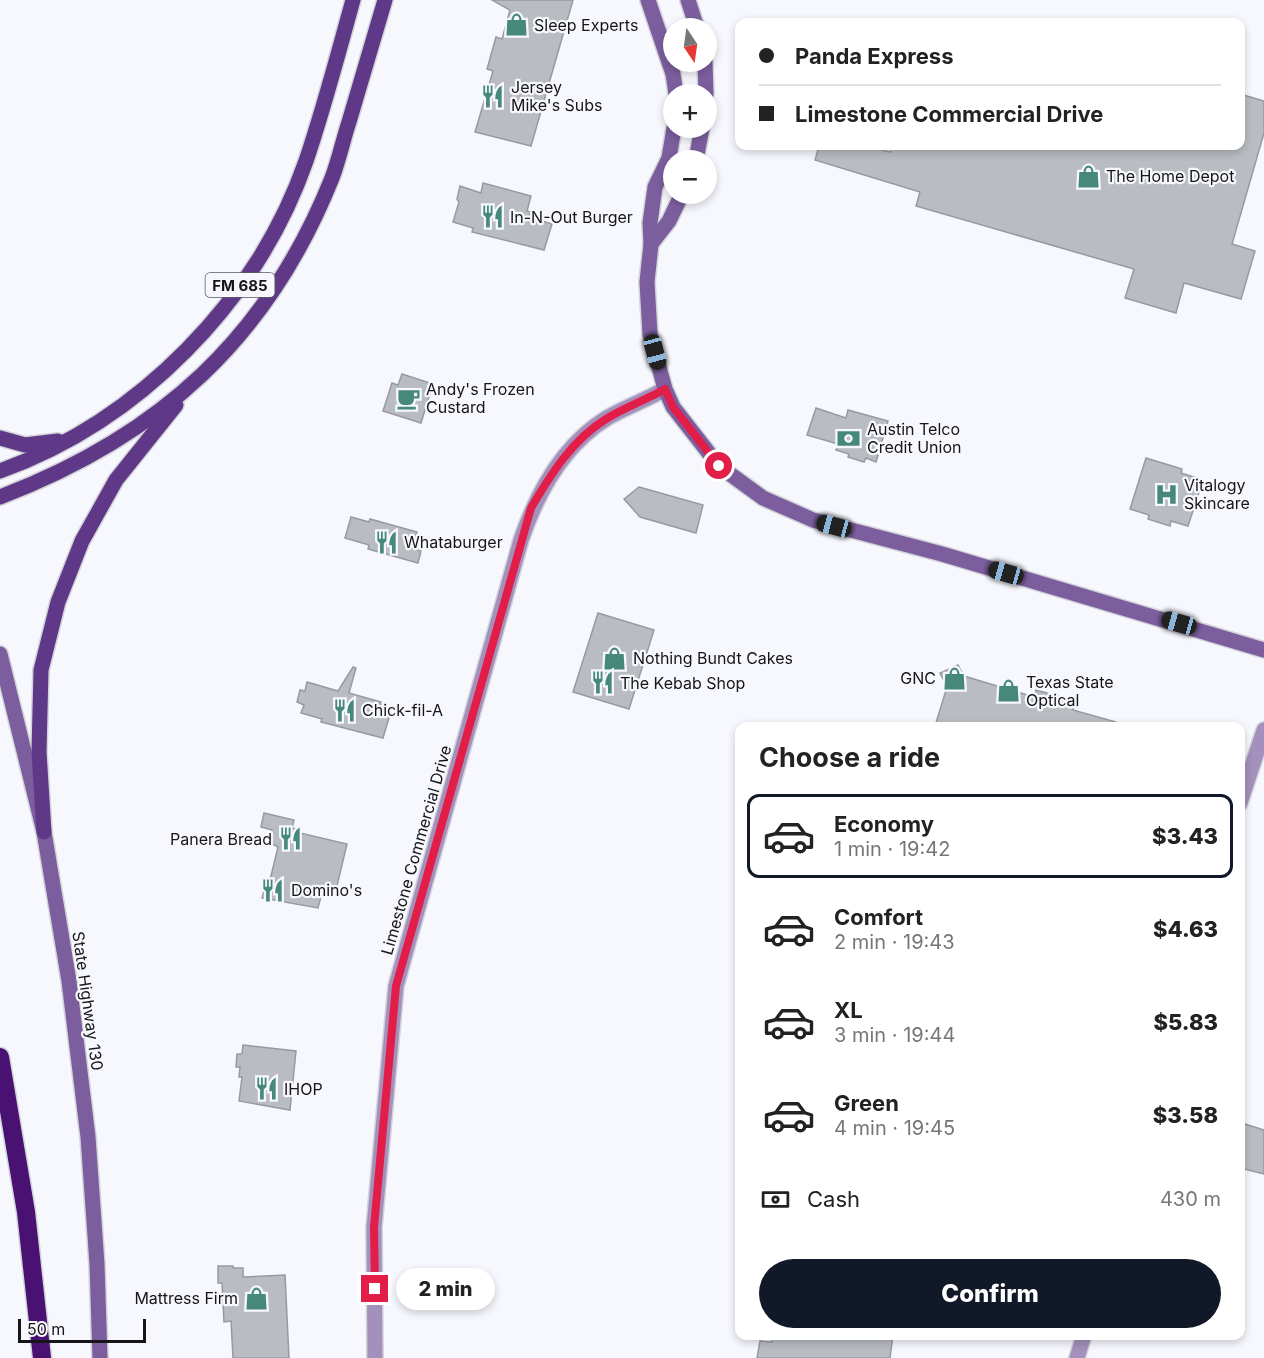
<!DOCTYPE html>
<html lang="en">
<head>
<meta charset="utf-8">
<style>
	:root { --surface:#fff; --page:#f6f6f6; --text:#222; --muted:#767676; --line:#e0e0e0; --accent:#111827 }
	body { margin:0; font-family:Inter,sans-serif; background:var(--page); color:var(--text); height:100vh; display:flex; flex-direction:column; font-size:22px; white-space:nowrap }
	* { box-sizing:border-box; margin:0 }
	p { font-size:20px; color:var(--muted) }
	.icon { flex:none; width:33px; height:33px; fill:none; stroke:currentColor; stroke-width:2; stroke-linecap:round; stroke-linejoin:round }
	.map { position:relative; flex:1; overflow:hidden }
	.panel { position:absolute; left:735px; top:722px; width:510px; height:618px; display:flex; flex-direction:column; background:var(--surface); border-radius:12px; box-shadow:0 3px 9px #0003 }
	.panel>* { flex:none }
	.guide { position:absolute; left:735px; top:18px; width:510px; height:132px; border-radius:12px; box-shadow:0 3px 9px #0003; display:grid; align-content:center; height:132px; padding:0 24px; background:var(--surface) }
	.needle { width:39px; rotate:167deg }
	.tools { position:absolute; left:663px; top:18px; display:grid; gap:12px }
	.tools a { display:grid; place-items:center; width:54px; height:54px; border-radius:50%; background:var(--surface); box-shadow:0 3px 9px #0003; font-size:30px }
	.scale { position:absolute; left:18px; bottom:15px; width:128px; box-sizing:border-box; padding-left:6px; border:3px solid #161618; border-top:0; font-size:16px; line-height:21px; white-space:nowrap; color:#161618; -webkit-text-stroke:4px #f7f8fe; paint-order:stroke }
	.end { position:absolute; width:27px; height:27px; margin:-14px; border:8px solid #e11d48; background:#fff; box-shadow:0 0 0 3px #fff }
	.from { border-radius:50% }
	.bubble { position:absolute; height:42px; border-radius:21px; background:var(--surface); box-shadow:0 3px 9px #0003; font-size:20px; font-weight:800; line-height:42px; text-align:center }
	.car { position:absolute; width:18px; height:36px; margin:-18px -9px; border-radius:8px; box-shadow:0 0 4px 2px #0007; background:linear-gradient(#222 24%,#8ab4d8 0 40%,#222 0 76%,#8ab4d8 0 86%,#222 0) }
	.guide b { display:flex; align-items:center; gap:21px; height:57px; font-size:22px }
	.guide b+b { border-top:2px solid var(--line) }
	.guide i { width:15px; height:15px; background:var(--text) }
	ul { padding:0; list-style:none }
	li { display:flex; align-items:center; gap:18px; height:84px; margin:0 12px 9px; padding:0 12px; border:3px solid transparent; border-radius:12px }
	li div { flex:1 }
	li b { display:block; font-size:22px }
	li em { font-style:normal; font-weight:800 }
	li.on { border-color:var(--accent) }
	li>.icon { width:54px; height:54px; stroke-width:1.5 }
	h2 { padding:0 24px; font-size:27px; line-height:72px }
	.pay { display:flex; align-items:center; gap:15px; height:66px; padding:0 24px; font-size:22px }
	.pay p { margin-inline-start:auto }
	.cta { display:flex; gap:12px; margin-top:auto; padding:12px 24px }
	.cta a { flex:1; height:69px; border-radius:36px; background:var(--accent); color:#fff; font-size:24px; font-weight:800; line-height:69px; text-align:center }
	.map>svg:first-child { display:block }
	.building { fill:#b9bcc1; stroke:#979a9f; stroke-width:1.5 }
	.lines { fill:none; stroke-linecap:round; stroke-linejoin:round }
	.street-casing { stroke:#d3d4d9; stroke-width:18 }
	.secondary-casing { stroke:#d3d4d9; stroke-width:18 }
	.primary-casing { stroke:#d3d4d9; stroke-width:18 }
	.highway-casing { stroke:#d3d4d9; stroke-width:21 }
	.street { stroke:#a490bd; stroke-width:15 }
	.secondary { stroke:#7c5e9e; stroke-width:15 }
	.primary { stroke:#5f3887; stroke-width:15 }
	.highway { stroke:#481172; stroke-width:18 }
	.route { stroke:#e11d48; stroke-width:8 }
	.labels { text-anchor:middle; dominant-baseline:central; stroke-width:4.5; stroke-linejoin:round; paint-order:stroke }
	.shield { fill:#f7f8fe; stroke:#5a5a5d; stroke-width:1.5 }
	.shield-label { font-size:15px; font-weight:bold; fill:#161618 }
	.poi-label { font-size:16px; fill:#161618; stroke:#f7f8fe; text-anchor:start }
	.street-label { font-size:16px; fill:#161618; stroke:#f7f8fe }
</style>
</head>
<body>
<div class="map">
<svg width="1264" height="1358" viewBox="0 0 1264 1358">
	<rect width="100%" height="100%" fill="#f7f8fe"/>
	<g class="building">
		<path d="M 492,0 L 573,0 L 531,146 L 475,132 L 493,71 L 487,69 L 496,37 L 502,39 L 510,10 Z"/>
		<path d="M 1240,94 L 1264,101 L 1264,133 L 1232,244 L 1255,251 L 1241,299 L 1184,283 L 1176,313 L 1125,298 L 1134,269 L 916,206 L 920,192 L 815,160 L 819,146 L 867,146 L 890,152 L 892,146 L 1240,146 Z"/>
		<path d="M 483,183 L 531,196 L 527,211 L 531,212 L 529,217 L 552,224 L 544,250 L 472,232 L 473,228 L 453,222 L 459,202 L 457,199 L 460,186 L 481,193 Z"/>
		<path d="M 402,374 L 433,384 L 421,423 L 383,411 L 392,383 L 398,385 Z"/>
		<path d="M 816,408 L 846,418 L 848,410 L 888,421 L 876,462 L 866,458 L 864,462 L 848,457 L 849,454 L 836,450 L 838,444 L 807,435 Z"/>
		<path d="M 1146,458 L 1182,469 L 1181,473 L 1203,480 L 1188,526 L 1171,521 L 1170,526 L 1148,519 L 1149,515 L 1130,509 Z"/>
		<path d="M 639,487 L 703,505 L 696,533 L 640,517 L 624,499 Z"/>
		<path d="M 351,517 L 369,522 L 370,519 L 417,532 L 412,548 L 421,551 L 418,563 L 368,549 L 369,545 L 345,538 Z"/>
		<path d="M 598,613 L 654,630 L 629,709 L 573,692 Z"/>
		<path d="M 958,665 L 964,676 L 1034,697 L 1036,690 L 1075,701 L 1073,710 L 1116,722 L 1116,726 L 935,726 L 947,687 L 940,673 Z"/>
		<path d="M 353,667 L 356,668 L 349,693 L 381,702 L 380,705 L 387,707 L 384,716 L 389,718 L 383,738 L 321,722 L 322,719 L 301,713 L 304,705 L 297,702 L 300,690 L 305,691 L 307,682 L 338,691 Z"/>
		<path d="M 264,813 L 294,820 L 292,828 L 301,830 L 300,833 L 347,844 L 337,886 L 331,885 L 330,890 L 323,889 L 318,908 L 262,898 L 267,880 L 270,880 L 278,847 L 269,842 L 272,830 L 261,827 Z"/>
		<path d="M 243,1045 L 296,1051 L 290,1110 L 239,1101 L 242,1077 L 239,1077 L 240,1067 L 236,1067 L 237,1054 L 242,1054 Z"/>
		<path d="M 1245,1124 L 1264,1130 L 1264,1174 L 1240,1168 L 1240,1139 Z"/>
		<path d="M 218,1266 L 233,1266 L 233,1268 L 243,1268 L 243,1277 L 285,1275 L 289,1358 L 233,1358 L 231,1321 L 224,1322 L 222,1283 L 218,1283 Z"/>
		<path d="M 773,1335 L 893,1335 L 890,1358 L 757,1358 L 760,1341 L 772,1342 Z"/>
	</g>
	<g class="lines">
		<defs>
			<g id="street">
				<path d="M 1240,803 L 1264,730"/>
				<path d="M 375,1358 L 374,1227 L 396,986 L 521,540 C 537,493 563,445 607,418 C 626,407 646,400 665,389"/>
				<path d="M 1077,1358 L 1084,1335"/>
			</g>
			<g id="secondary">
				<path d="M 648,0 L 673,74 L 676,94"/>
				<path d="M 688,0 L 697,28"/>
				<path d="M 705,62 L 706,94"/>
				<path d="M 674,128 L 669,158 L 655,187 L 650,223 L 651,244 L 647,282 L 650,334 L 665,389 L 673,407 L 719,466 L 763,498 L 813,520 L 942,554 L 1264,650"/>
				<path d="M 696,160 L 702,128"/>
				<path d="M 651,244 L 669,221 L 682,194"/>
				<path d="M 0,654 L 44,832 L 69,981 L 88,1137 L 97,1264 L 100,1358"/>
			</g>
			<g id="primary">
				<path d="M 0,438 L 25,445 L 58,441"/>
				<path d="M 0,471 C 139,421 257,301 306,161 C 324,108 338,54 353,0"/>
				<path d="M 0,497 C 160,436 268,338 332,178 C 339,160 343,140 349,122 C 361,81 373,41 385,0"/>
				<path d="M 44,832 L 39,752 L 41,670 L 58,602 L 82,541 L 116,480 L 176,405"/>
			</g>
			<path id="highway" d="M 0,1057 L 26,1212 L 42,1358"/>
		</defs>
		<use href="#street" class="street-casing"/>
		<use href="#secondary" class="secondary-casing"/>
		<use href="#primary" class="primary-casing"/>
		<use href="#highway" class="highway-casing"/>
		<use href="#street" class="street"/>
		<use href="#secondary" class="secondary"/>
		<use href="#primary" class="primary"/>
		<use href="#highway" class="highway"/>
	</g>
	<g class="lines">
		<path class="route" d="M 375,1289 L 374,1227 L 396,986 L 531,508 C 551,474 572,440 606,419 C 625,407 646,400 665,389 L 673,407 L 719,466"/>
	</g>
	<defs>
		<symbol id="shop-bare" viewBox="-9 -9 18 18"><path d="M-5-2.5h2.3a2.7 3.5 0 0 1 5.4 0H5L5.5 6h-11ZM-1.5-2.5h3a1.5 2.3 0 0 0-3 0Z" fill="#46897b" stroke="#f7f8fe" stroke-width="2.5" paint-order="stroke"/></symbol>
		<symbol id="restaurant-bare" viewBox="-9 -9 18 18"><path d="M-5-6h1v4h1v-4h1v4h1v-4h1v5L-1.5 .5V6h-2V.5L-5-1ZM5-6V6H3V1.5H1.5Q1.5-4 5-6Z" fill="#46897b" stroke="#f7f8fe" stroke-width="2.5" paint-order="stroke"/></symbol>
		<symbol id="cafe-bare" viewBox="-9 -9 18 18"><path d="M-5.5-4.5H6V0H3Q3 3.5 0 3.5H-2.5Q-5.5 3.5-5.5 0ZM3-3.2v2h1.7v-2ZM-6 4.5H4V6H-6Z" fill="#46897b" stroke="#f7f8fe" stroke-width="2.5" paint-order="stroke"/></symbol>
		<symbol id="bank-bare" viewBox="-9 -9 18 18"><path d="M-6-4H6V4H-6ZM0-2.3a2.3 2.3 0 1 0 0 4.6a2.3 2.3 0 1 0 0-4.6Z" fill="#46897b" stroke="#f7f8fe" stroke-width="2.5" paint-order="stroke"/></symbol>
		<symbol id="hospital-bare" viewBox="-9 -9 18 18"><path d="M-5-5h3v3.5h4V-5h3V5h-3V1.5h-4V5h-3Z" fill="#46897b" stroke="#f7f8fe" stroke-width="2.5" paint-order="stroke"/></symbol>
	</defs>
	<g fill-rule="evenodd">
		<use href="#shop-bare" x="500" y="8" width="33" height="33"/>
		<use href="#restaurant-bare" x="476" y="80" width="33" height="33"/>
		<use href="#shop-bare" x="1072" y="160" width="33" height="33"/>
		<use href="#restaurant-bare" x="476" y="200" width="33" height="33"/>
		<use href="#cafe-bare" x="392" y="382" width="33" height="33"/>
		<use href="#bank-bare" x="832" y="422" width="33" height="33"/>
		<use href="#hospital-bare" x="1150" y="478" width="33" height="33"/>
		<use href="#restaurant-bare" x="370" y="526" width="33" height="33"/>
		<use href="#shop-bare" x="598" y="642" width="33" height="33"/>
		<use href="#shop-bare" x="938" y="662" width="33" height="33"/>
		<use href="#restaurant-bare" x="586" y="666" width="33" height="33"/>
		<use href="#shop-bare" x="992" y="674" width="33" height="33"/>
		<use href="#restaurant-bare" x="328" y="694" width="33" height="33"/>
		<use href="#restaurant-bare" x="274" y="822" width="33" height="33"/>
		<use href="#restaurant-bare" x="256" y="874" width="33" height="33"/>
		<use href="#restaurant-bare" x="250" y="1072" width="33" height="33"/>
		<use href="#shop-bare" x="240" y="1282" width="33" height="33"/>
	</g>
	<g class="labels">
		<rect class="shield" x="205.5" y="273" width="69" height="24" rx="4.5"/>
		<g class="shield-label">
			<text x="240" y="285">FM 685</text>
		</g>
		<g class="poi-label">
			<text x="534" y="25">Sleep Experts</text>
			<text x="511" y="87">Jersey<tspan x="511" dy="18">Mike's Subs</tspan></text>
			<text x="1106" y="176">The Home Depot</text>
			<text x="510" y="217">In-N-Out Burger</text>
			<text x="426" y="389">Andy's Frozen<tspan x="426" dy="18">Custard</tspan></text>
			<text x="867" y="429">Austin Telco<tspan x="867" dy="18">Credit Union</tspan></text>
			<text x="1184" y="485">Vitalogy<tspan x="1184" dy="18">Skincare</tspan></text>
			<text x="404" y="542">Whataburger</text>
			<text x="633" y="658">Nothing Bundt Cakes</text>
			<text x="936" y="678" text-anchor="end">GNC</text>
			<text x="1026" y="682">Texas State<tspan x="1026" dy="18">Optical</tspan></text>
			<text x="620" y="683">The Kebab Shop</text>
			<text x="362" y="710">Chick-fil-A</text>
			<text x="272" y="839" text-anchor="end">Panera Bread</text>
			<text x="291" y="890">Domino's</text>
			<text x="284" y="1089">IHOP</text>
			<text x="238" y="1298" text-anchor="end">Mattress Firm</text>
		</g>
		<g class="street-label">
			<text transform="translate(416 850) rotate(-74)">Limestone Commercial Drive</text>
			<text transform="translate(88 1001) rotate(82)">State Highway 130</text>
		</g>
	</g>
</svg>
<div class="tools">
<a><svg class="needle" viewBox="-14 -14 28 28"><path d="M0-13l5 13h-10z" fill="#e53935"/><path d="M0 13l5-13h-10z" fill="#767676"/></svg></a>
<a>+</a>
<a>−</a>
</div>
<div class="scale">50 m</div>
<i class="end from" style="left:719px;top:466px"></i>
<i class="end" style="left:375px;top:1289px"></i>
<div class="bubble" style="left:396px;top:1268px;width:99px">2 min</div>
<i class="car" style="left:655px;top:352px;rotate:165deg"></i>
<i class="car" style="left:834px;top:526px;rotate:285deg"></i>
<i class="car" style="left:1006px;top:573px;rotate:286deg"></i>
<i class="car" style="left:1179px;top:623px;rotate:286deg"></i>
<div class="guide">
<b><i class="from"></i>Panda Express</b>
<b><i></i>Limestone Commercial Drive</b>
</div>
<section class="panel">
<h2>Choose a ride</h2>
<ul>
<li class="on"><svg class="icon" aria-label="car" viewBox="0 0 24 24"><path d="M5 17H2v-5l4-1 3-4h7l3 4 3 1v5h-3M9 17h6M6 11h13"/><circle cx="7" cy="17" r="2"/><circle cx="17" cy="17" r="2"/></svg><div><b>Economy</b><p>1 min · 19:42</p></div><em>$3.43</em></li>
<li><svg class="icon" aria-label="car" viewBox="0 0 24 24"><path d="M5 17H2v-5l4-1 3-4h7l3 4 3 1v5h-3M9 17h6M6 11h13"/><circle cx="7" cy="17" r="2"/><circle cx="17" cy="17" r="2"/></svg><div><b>Comfort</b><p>2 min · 19:43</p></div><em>$4.63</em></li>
<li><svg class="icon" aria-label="car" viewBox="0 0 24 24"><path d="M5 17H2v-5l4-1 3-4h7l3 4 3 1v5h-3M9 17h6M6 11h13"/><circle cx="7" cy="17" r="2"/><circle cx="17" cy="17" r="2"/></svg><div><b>XL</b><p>3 min · 19:44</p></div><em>$5.83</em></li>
<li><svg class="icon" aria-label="car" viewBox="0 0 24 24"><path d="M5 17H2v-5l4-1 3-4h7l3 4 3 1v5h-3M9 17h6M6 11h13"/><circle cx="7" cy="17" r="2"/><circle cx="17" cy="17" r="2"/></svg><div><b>Green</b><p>4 min · 19:45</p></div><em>$3.58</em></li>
</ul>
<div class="pay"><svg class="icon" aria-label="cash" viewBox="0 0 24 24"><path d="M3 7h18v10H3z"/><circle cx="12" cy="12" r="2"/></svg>Cash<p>430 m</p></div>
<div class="cta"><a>Confirm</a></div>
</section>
</div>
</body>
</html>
